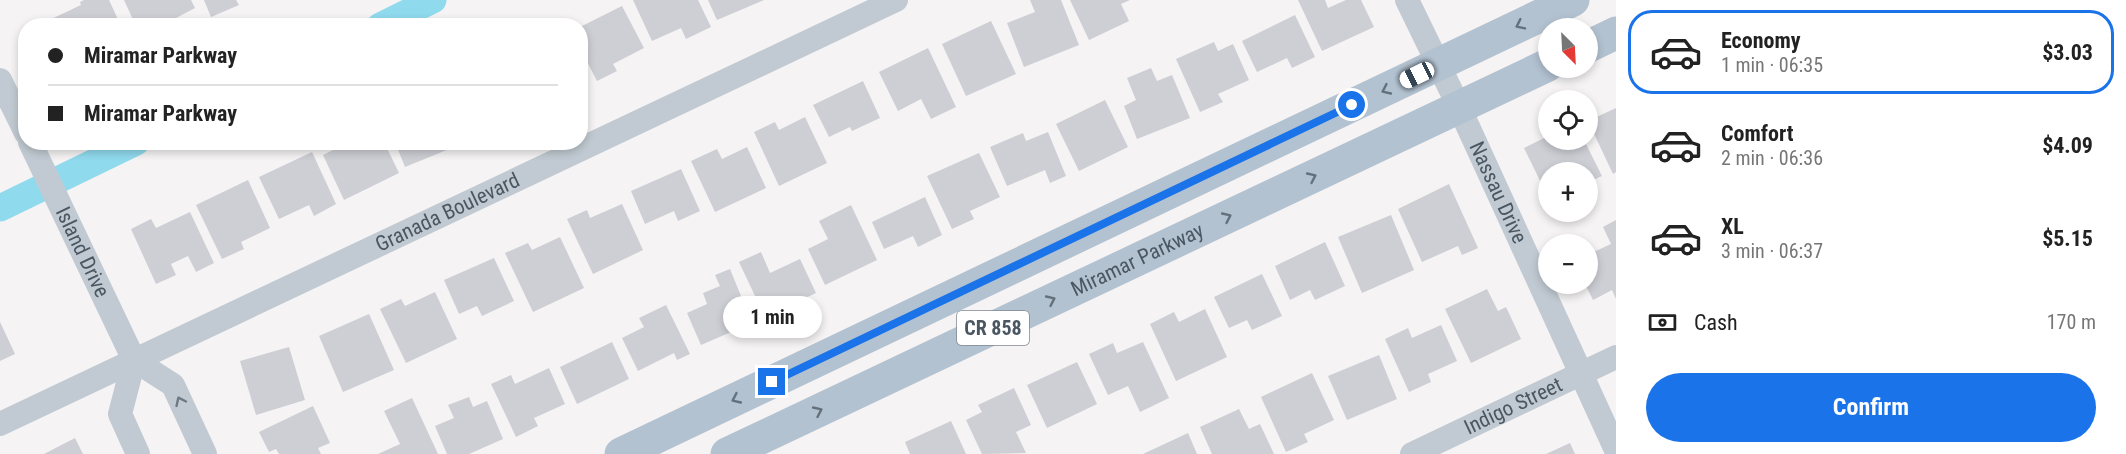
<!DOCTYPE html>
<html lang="en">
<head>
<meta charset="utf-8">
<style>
	:root { --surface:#fff; --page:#f6f6f6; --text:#222; --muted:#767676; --line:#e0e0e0; --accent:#1a73e8 }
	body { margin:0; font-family:"Roboto Condensed",sans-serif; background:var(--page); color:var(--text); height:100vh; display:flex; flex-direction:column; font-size:22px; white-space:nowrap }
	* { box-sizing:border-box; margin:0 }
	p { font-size:20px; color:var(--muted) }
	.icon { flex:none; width:33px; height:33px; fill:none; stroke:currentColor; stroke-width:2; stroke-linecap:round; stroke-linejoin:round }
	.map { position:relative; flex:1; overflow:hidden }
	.side { display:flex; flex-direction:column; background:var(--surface); width:510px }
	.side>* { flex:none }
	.banner { position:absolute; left:18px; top:18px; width:570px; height:132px; border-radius:24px; box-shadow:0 3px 9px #0003; display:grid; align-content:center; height:132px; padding:0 30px; background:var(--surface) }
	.needle { width:39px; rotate:156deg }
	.fabs { position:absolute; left:1538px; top:18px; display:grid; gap:12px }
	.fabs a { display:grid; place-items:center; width:60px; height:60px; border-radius:50%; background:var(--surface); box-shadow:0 3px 9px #0003; font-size:30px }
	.end { position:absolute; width:27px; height:27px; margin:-14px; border:8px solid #1a73e8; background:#fff; box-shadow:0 0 0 3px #fff }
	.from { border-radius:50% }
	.bubble { position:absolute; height:42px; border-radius:21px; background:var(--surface); box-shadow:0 3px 9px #0003; font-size:20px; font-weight:700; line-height:42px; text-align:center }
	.car { position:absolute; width:18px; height:36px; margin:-18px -9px; border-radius:8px; box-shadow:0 0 4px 2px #0007; background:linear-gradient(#fff 24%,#345 0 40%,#fff 0 76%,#345 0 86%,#fff 0) }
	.banner b { display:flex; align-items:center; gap:21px; height:57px; font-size:22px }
	.banner b+b { border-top:2px solid var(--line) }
	.banner i { width:15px; height:15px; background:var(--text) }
	ul { padding:10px 0 0; list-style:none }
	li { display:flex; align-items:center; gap:18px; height:84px; margin:0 12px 9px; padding:0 18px; border:3px solid transparent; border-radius:24px }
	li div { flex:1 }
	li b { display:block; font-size:22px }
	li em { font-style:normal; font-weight:700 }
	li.selected { border-color:var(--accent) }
	li>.icon { width:54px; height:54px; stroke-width:1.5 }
	.pay { display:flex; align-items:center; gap:15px; height:66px; padding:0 30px; font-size:22px }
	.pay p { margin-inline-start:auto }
	.primary-button { display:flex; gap:12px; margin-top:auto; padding:12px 30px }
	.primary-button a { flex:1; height:69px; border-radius:36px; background:var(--accent); color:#fff; font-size:24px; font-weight:700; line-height:69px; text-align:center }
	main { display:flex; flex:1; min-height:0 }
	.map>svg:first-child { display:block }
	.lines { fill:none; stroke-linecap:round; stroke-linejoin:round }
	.canal { stroke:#90daee; stroke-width:27 }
	.building { fill:#cdcfd5 }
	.street { stroke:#c1cad2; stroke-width:24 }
	.primary { stroke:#b3c2d1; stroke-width:33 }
	.oneway { stroke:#64717d }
	.oneway2 { stroke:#6e7983 }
	.route { stroke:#1a73e8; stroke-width:8 }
	.labels { text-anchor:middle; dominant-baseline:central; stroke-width:6; stroke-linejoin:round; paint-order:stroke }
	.shield { fill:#fff; stroke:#808990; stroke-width:1.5 }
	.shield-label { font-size:20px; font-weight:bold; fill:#4a5661 }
	.street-label { font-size:21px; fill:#4a5661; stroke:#fff }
</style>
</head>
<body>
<main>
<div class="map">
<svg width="1616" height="454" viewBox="0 0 1616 454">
	<rect width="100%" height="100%" fill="#f5f3f3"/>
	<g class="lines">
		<g class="canal">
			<path d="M 380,26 L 433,0"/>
			<path d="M 0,208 L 136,142"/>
		</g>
	</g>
	<g class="building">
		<path d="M 84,0 L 109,0 L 121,26 L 47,26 L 45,22 L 81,5 L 80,2 Z"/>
		<path d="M 124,0 L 191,0 L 195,8 L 161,26 L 136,26 Z"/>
		<path d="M 204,0 L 236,0 L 239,5 L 211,17 Z"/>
		<path d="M 633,0 L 698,0 L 711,27 L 686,39 L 681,28 L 652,41 Z"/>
		<path d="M 708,0 L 764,0 L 717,20 Z"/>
		<path d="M 1030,0 L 1061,0 L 1079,45 L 1024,67 L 1007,23 L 1035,12 Z"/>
		<path d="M 1070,0 L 1130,0 L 1121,4 L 1129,21 L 1089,40 Z"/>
		<path d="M 1298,0 L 1325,0 L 1328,8 L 1346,0 L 1361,0 L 1374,27 L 1322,51 Z"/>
		<path d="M 622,6 L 644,48 L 613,64 L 617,71 L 597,81 L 580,48 L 580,27 Z"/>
		<path d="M 1295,15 L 1315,57 L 1292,68 L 1287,58 L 1257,72 L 1242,41 Z"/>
		<path d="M 991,21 L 1016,74 L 966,96 L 942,44 Z"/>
		<path d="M 1214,42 L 1218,51 L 1233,44 L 1249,80 L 1218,94 L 1223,102 L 1200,112 L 1176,59 Z"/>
		<path d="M 928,48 L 956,107 L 931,119 L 921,99 L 898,111 L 879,72 Z"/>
		<path d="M 1151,68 L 1157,81 L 1172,75 L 1190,118 L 1137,139 L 1124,106 L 1136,100 L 1127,78 Z"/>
		<path d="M 863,81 L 880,118 L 852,131 L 850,127 L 829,137 L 813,105 Z"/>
		<path d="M 1105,100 L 1128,147 L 1079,171 L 1056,124 Z"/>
		<path d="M 1616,108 L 1616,172 L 1613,174 L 1588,121 Z"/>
		<path d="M 805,117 L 827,163 L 779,186 L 754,132 L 775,122 L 779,130 Z"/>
		<path d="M 1048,132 L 1066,176 L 1050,183 L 1045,170 L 1007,186 L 990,147 L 1023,133 L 1026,141 Z"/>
		<path d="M 1546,137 L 1549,143 L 1557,140 L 1584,140 L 1602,176 L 1587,183 L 1587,172 L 1548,172 L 1548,197 L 1524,148 Z"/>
		<path d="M 349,142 L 384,142 L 399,173 L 344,200 L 323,155 Z"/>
		<path d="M 395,142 L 458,142 L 459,145 L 405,167 Z"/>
		<path d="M 747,147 L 766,188 L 715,212 L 691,161 L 717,149 L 722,159 Z"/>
		<path d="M 312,152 L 336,204 L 314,216 L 309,205 L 279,219 L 259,177 Z"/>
		<path d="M 979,153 L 1000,197 L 970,211 L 974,219 L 952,229 L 927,176 Z"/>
		<path d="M 681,169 L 700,211 L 678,221 L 674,211 L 645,224 L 631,191 Z"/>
		<path d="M 248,180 L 270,228 L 241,242 L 244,249 L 222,259 L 196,205 Z"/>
		<path d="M 1449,184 L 1478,248 L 1462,255 L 1458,246 L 1422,262 L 1398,209 Z"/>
		<path d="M 925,197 L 942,235 L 918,247 L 913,236 L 884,249 L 872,222 Z"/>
		<path d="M 622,204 L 643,250 L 593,274 L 567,219 L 587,210 L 590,218 Z"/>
		<path d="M 851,205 L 877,260 L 825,285 L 808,249 L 828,239 L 819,221 Z"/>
		<path d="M 190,212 L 214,263 L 196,272 L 188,256 L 171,264 L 176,275 L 156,284 L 131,229 L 151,219 L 156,228 Z"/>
		<path d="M 1391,215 L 1414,270 L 1362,293 L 1338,237 Z"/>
		<path d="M 1616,220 L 1616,299 L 1612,290 L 1593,300 L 1585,284 L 1587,284 L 1587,255 L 1611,244 L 1603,227 Z"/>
		<path d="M 560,237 L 584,288 L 533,312 L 505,253 L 528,243 L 532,250 Z"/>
		<path d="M 1325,242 L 1345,286 L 1315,300 L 1310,290 L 1290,300 L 1275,266 Z"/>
		<path d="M 761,252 L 770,273 L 800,259 L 816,293 L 765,317 L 739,262 Z"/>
		<path d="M 494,258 L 514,301 L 482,316 L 477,306 L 459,314 L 444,280 Z"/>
		<path d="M 730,269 L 752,323 L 701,345 L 687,313 L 707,304 L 703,293 L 720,286 L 715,275 Z"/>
		<path d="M 1262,274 L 1282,316 L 1252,330 L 1247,320 L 1229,328 L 1214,297 Z"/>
		<path d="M 1487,289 L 1498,311 L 1506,307 L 1521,339 L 1471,363 L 1445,309 Z"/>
		<path d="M 435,292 L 457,339 L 406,363 L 380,309 L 401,299 L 405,306 Z"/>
		<path d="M 666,305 L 690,354 L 677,360 L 674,353 L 638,371 L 622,338 L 644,327 L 639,318 Z"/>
		<path d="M 1205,309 L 1227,357 L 1176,381 L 1150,324 L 1174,312 L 1179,322 Z"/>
		<path d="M 369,314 L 394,370 L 343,392 L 319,336 Z"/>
		<path d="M 0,322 L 15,354 L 0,361 Z"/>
		<path d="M 1441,325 L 1457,361 L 1428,374 L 1431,382 L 1409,392 L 1385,339 L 1408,328 L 1412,338 Z"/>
		<path d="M 612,342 L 629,379 L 577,404 L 560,367 Z"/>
		<path d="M 1143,342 L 1169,398 L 1140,412 L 1128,386 L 1108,395 L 1089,354 L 1113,343 L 1117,353 Z"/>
		<path d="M 289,347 L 305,400 L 256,415 L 240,361 Z"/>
		<path d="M 1379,355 L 1397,399 L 1347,420 L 1328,376 Z"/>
		<path d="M 1077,362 L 1097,404 L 1047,428 L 1027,385 Z"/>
		<path d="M 549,368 L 565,404 L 534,418 L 538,426 L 516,437 L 491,384 L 511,375 L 515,384 Z"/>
		<path d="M 1312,373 L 1334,420 L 1304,434 L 1308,442 L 1286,452 L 1261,397 Z"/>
		<path d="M 1014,388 L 1031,425 L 1016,432 L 1026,453 L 982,454 L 966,420 L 982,412 L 978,405 Z"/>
		<path d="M 469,397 L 473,407 L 487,401 L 503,439 L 469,454 L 447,454 L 435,426 L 454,418 L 448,405 Z"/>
		<path d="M 412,398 L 438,454 L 378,454 L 400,444 L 384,411 Z"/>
		<path d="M 313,406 L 330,443 L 318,448 L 321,454 L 279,454 L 276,449 L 269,452 L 259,432 Z"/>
		<path d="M 1239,409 L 1249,429 L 1260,424 L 1274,454 L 1212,454 L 1200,427 Z"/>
		<path d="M 951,421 L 966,454 L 910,454 L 905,442 Z"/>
		<path d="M 1188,433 L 1197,454 L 1143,454 Z"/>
		<path d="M 75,438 L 83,454 L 44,454 Z"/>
		<path d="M 1570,443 L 1575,454 L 1546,454 Z"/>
	</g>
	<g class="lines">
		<g class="street">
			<path id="s1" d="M 1407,0 L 1459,107 L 1616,450"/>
			<path d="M 0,80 L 26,133"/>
			<path id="s2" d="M 30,142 L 134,360 L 173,385 L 205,454"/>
			<path d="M 134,360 L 120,414 L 138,454"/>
			<path id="s3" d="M 0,424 L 896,0"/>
			<path id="s4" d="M 1412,454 L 1616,357"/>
		</g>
		<g class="primary">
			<path d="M 1587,47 L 1616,33"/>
			<path d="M 621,454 L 1573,0"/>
			<path id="s5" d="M 727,454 L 1548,65"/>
		</g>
	</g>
	<defs><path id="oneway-chevron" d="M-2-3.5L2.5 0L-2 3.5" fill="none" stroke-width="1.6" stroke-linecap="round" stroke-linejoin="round" transform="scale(1.5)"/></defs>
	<g class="oneway">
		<use href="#oneway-chevron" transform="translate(1520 25) rotate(154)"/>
		<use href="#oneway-chevron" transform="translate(1386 90) rotate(155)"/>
		<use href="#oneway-chevron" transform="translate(1312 177) rotate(-25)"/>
		<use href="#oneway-chevron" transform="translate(1227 217) rotate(-25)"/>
		<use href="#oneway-chevron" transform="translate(1051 300) rotate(-25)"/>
		<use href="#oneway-chevron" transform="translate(736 399) rotate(155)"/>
		<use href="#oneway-chevron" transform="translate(818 411) rotate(-25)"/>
	</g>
	<use class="oneway2" href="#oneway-chevron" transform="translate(180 401) rotate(-115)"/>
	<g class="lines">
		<path class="route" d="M 772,382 L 1352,105"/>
	</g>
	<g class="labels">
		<rect class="shield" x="957" y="311" width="72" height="34" rx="4.5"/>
		<g class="shield-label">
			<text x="993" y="328">CR 858</text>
		</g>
		<g class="street-label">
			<text stroke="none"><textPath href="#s1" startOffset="213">Nassau Drive</textPath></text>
			<text stroke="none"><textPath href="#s3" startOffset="495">Granada Boulevard</textPath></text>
			<text stroke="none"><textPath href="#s2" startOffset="122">Island Drive</textPath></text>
			<text stroke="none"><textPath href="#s5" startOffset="454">Miramar Parkway</textPath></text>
			<text stroke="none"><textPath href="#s4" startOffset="112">Indigo Street</textPath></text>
		</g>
	</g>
</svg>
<div class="fabs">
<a><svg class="needle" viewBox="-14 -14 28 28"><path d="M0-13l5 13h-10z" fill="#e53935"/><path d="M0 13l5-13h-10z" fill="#767676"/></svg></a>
<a><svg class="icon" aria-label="locate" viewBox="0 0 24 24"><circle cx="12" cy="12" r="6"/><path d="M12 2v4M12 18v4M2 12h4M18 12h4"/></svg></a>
<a>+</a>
<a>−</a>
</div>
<i class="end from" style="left:1352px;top:105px"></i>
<i class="end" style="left:772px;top:382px"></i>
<div class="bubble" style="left:723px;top:296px;width:99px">1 min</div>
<i class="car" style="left:1417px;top:75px;rotate:244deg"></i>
<div class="banner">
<b><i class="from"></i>Miramar Parkway</b>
<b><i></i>Miramar Parkway</b>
</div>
</div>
<section class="side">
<ul>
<li class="selected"><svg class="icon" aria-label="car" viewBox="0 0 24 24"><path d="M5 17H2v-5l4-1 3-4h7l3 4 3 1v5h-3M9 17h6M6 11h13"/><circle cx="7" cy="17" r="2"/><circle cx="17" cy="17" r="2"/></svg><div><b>Economy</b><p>1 min · 06:35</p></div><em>$3.03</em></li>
<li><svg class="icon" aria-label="car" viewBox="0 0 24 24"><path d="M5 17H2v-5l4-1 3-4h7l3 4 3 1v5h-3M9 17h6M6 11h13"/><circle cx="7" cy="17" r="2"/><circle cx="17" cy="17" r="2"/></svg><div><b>Comfort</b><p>2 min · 06:36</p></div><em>$4.09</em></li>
<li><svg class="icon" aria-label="car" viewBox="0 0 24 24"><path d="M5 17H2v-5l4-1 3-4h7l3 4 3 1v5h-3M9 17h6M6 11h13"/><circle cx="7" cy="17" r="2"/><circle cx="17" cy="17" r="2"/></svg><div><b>XL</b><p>3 min · 06:37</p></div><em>$5.15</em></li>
</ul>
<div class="pay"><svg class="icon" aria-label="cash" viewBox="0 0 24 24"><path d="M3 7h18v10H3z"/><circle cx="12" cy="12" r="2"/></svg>Cash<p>170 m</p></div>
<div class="primary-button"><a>Confirm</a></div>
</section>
</main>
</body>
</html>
